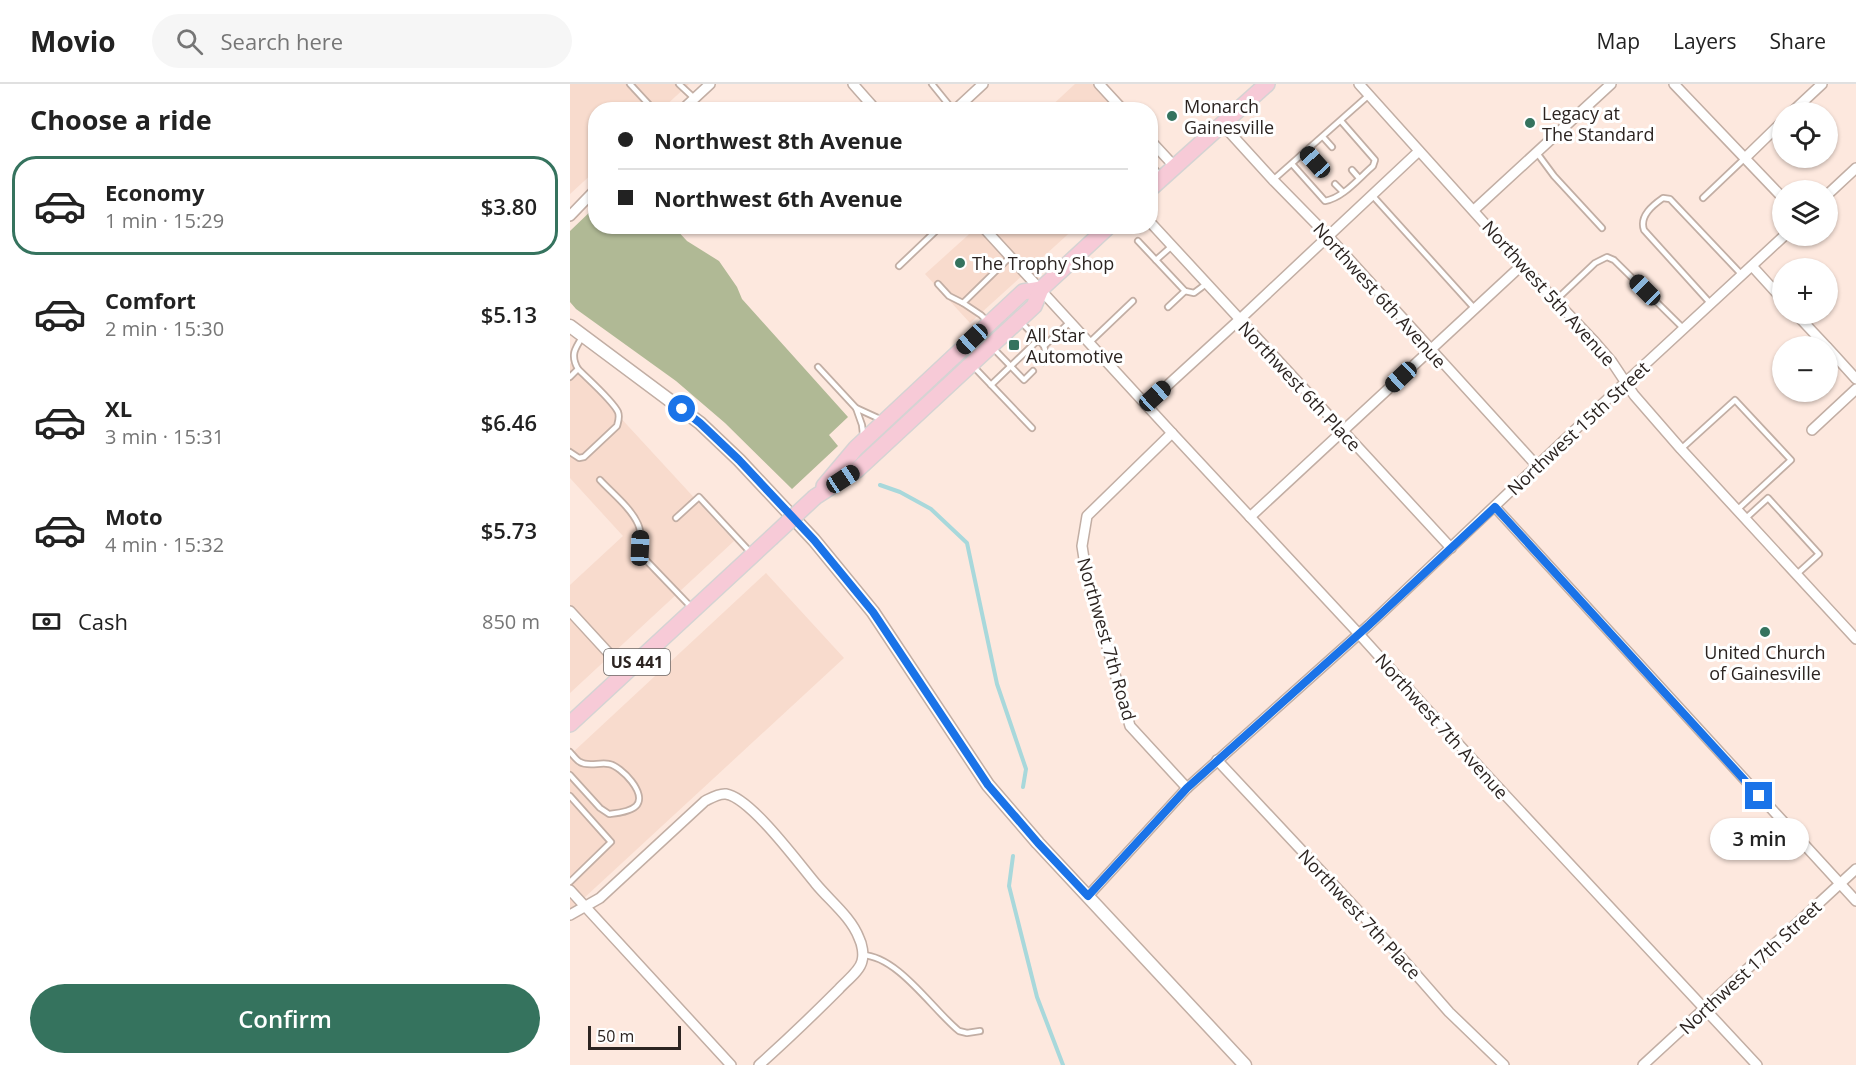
<!DOCTYPE html>
<html lang="en">
<head>
<meta charset="utf-8">
<style>
	:root { --surface:#fff; --page:#f6f6f6; --text:#222; --muted:#767676; --line:#e0e0e0; --accent:#35735e }
	body { margin:0; font-family:"Open Sans",sans-serif; background:var(--page); color:var(--text); height:100vh; display:flex; flex-direction:column; font-size:22px; white-space:nowrap }
	* { box-sizing:border-box; margin:0 }
	p { font-size:20px; color:var(--muted) }
	.icon { flex:none; width:33px; height:33px; fill:none; stroke:currentColor; stroke-width:2; stroke-linecap:round; stroke-linejoin:round }
	.map { position:relative; flex:1; overflow:hidden }
	.drawer { display:flex; flex-direction:column; background:var(--surface); width:570px }
	.drawer>* { flex:none }
	.guide { position:absolute; left:18px; top:18px; width:570px; height:132px; border-radius:24px; box-shadow:0 2px 4px #0004; display:grid; align-content:center; height:132px; padding:0 30px; background:var(--surface) }
	.controls { position:absolute; left:1202px; top:18px; display:grid; gap:12px }
	.controls a { display:grid; place-items:center; width:66px; height:66px; border-radius:50%; background:var(--surface); box-shadow:0 2px 4px #0004; font-size:30px }
	.scale { position:absolute; left:18px; bottom:15px; width:93px; box-sizing:border-box; padding-left:6px; border:3px solid #2c2421; border-top:0; font-size:16px; line-height:21px; white-space:nowrap; color:#2c2421; -webkit-text-stroke:4px #fff; paint-order:stroke }
	.end { position:absolute; width:27px; height:27px; margin:-14px; border:8px solid #1a73e8; background:#fff; box-shadow:0 0 0 3px #fff }
	.from { border-radius:50% }
	.bubble { position:absolute; height:42px; border-radius:21px; background:var(--surface); box-shadow:0 2px 4px #0004; font-size:20px; font-weight:600; line-height:42px; text-align:center }
	.car { position:absolute; width:18px; height:36px; margin:-18px -9px; border-radius:8px; box-shadow:0 0 4px 2px #0007; background:linear-gradient(#222 24%,#8ab4d8 0 40%,#222 0 76%,#8ab4d8 0 86%,#222 0) }
	.guide b { display:flex; align-items:center; gap:21px; height:57px; font-size:22px }
	.guide b+b { border-top:2px solid var(--line) }
	.guide i { width:15px; height:15px; background:var(--text) }
	ul { padding:0; list-style:none }
	li { display:flex; align-items:center; gap:18px; height:99px; margin:0 12px 9px; padding:0 18px; border:3px solid transparent; border-radius:24px }
	li div { flex:1 }
	li b { display:block; font-size:22px }
	li em { font-style:normal; font-weight:600 }
	li.on { border-color:var(--accent) }
	li>.icon { width:54px; height:54px; stroke-width:1.5 }
	h2 { padding:0 30px; font-size:27px; line-height:72px }
	.pay { display:flex; align-items:center; gap:15px; height:66px; padding:0 30px; font-size:22px }
	.pay p { margin-inline-start:auto }
	.cta { display:flex; gap:12px; margin-top:auto; padding:12px 30px }
	.cta a { flex:1; height:69px; border-radius:36px; background:var(--accent); color:#fff; font-size:24px; font-weight:600; line-height:69px; text-align:center }
	header { display:flex; align-items:center; gap:36px; box-sizing:border-box; height:84px; padding:0 30px; background:var(--surface); border-bottom:2px solid var(--line) }
	header strong { font-size:28px }
	nav { display:flex; gap:33px; margin-inline-start:auto; font-size:21px }
	.search { width:420px; height:54px; background:var(--page); display:flex; align-items:center; gap:15px; box-sizing:border-box; padding:0 21px; border-radius:33px; color:var(--muted); font-size:22px }
	main { display:flex; flex:1; min-height:0 }
	.map>svg:first-child { display:block }
	.built { fill:#f8dbcd }
	.forest { fill:#b0b995 }
	.lines { fill:none; stroke-linecap:round; stroke-linejoin:round }
	.stream { stroke:#a8d8db; stroke-width:4 }
	.service-casing { stroke:#c2aea4; stroke-width:8 }
	.minor-casing { stroke:#c2aea4; stroke-width:12 }
	.tertiary-casing { stroke:#c2aea4; stroke-width:15 }
	.primary-casing { stroke:#d5d3d3; stroke-width:18 }
	.service { stroke:#fff; stroke-width:4.5 }
	.minor { stroke:#fff; stroke-width:9 }
	.tertiary { stroke:#fff; stroke-width:12 }
	.primary { stroke:#f7cad7; stroke-width:15 }
	.primary-bridge-casing { stroke:#d5d3d3; stroke-width:18; stroke-linecap:butt }
	.primary-bridge { stroke:#f7cad7; stroke-width:15 }
	.route { stroke:#1a73e8; stroke-width:8 }
	.poi-dot { fill:#35735e; stroke:#fff; stroke-width:2 }
	.labels { text-anchor:middle; dominant-baseline:central; stroke-width:6; stroke-linejoin:round; paint-order:stroke }
	.shield { fill:#fff; stroke:#6b6664; stroke-width:1.5 }
	.shield-label { font-size:16px; font-weight:bold; fill:#2c2421 }
	.poi-label { font-size:18px; fill:#2c2421; stroke:#fff; text-anchor:start }
	.street-label { font-size:18px; fill:#2c2421; stroke:#fff }
</style>
</head>
<body>
<header>
<strong>Movio</strong>
<div class="search"><svg class="icon" aria-label="search" viewBox="0 0 24 24"><circle cx="10" cy="10" r="6"/><path d="M15 15l6 6"/></svg>Search here</div>
<nav><a>Map</a><a>Layers</a><a>Share</a></nav>
</header>
<main>
<section class="drawer">
<h2>Choose a ride</h2>
<ul>
<li class="on"><svg class="icon" aria-label="car" viewBox="0 0 24 24"><path d="M5 17H2v-5l4-1 3-4h7l3 4 3 1v5h-3M9 17h6M6 11h13"/><circle cx="7" cy="17" r="2"/><circle cx="17" cy="17" r="2"/></svg><div><b>Economy</b><p>1 min · 15:29</p></div><em>$3.80</em></li>
<li><svg class="icon" aria-label="car" viewBox="0 0 24 24"><path d="M5 17H2v-5l4-1 3-4h7l3 4 3 1v5h-3M9 17h6M6 11h13"/><circle cx="7" cy="17" r="2"/><circle cx="17" cy="17" r="2"/></svg><div><b>Comfort</b><p>2 min · 15:30</p></div><em>$5.13</em></li>
<li><svg class="icon" aria-label="car" viewBox="0 0 24 24"><path d="M5 17H2v-5l4-1 3-4h7l3 4 3 1v5h-3M9 17h6M6 11h13"/><circle cx="7" cy="17" r="2"/><circle cx="17" cy="17" r="2"/></svg><div><b>XL</b><p>3 min · 15:31</p></div><em>$6.46</em></li>
<li><svg class="icon" aria-label="car" viewBox="0 0 24 24"><path d="M5 17H2v-5l4-1 3-4h7l3 4 3 1v5h-3M9 17h6M6 11h13"/><circle cx="7" cy="17" r="2"/><circle cx="17" cy="17" r="2"/></svg><div><b>Moto</b><p>4 min · 15:32</p></div><em>$5.73</em></li>
</ul>
<div class="pay"><svg class="icon" aria-label="cash" viewBox="0 0 24 24"><path d="M3 7h18v10H3z"/><circle cx="12" cy="12" r="2"/></svg>Cash<p>850 m</p></div>
<div class="cta"><a>Confirm</a></div>
</section>
<div class="map">
<svg width="1286" height="981" viewBox="0 0 1286 981">
	<rect width="100%" height="100%" fill="#fde8de"/>
	<g class="built">
		<path d="M 0,0 L 119,0 L 92,25 L 26,26 L 25,87 L 0,110 Z"/>
		<path d="M 505,0 L 537,0 L 561,25 L 477,26 Z"/>
		<path d="M 407,143 L 506,143 L 400,239 L 355,190 Z"/>
		<path d="M 0,279 L 164,457 L 0,609 L 0,501 L 53,452 L 0,394 Z"/>
		<path d="M 196,489 L 274,574 L 0,827 L 0,671 Z"/>
	</g>
	<path class="forest" d="M 25,123 L 26,142 L 104,143 L 117,157 L 149,177 L 167,203 L 172,215 L 278,333 L 259,351 L 268,362 L 222,405 L 155,339 L 106,297 L 6,225 L 0,218 L 0,147 Z"/>
	<g class="lines">
		<g class="stream">
			<path d="M 310,401 L 330,408 L 361,425 L 397,459 L 427,600 L 456,685 L 453,703"/>
			<path d="M 443,772 L 439,802 L 467,913 L 493,981"/>
		</g>
		<defs>
			<g id="service">
				<path d="M 60,0 L 84,26"/>
				<path d="M 109,0 L 124,14"/>
				<path d="M 362,0 L 383,26"/>
				<path d="M 753,53 L 762,63"/>
				<path d="M 736,67 L 745,78"/>
				<path d="M 967,69 L 984,92 L 1032,144"/>
				<path d="M 580,80 L 591,92"/>
				<path d="M 722,80 L 755,117 C 773,114 789,94 803,82 L 805,76 L 771,37"/>
				<path d="M 782,86 L 789,94"/>
				<path d="M 703,96 L 799,11"/>
				<path d="M 765,100 L 773,108"/>
				<path d="M 802,111 L 905,225"/>
				<path d="M 1133,114 L 1175,74"/>
				<path d="M 568,157 L 615,207 L 624,209 L 636,200"/>
				<path d="M 586,176 L 602,162"/>
				<path d="M 329,182 L 371,142"/>
				<path d="M 368,200 L 379,212 L 393,219"/>
				<path d="M 986,216 L 1025,179 L 1037,173 L 1044,176 L 1114,245"/>
				<path d="M 1141,220 L 1074,146 C 1069,132 1083,121 1093,114 L 1100,115 L 1172,191"/>
				<path d="M 598,223 L 615,207"/>
				<path d="M 417,237 L 411,231 L 393,219 L 440,173"/>
				<path d="M 451,238 L 474,262 L 500,238"/>
				<path d="M 519,259 L 563,217"/>
				<path d="M 423,264 L 454,296 L 463,287"/>
				<path d="M 473,278 L 477,273 L 474,262"/>
				<path d="M 403,282 L 462,344"/>
				<path d="M 248,283 L 286,324 L 310,335"/>
				<path d="M 0,293 L 8,285"/>
				<path d="M 421,301 L 468,256"/>
				<path d="M 286,324 L 292,341 L 293,350"/>
				<path d="M 1111,365 L 1165,316 L 1221,376 L 1167,426"/>
				<path d="M 0,368 L 9,374 L 14,373 L 47,342 C 48,338 50,333 48,328 C 43,317 18,295 8,285 C 0,271 5,264 13,252"/>
				<path d="M 30,396 C 42,409 61,424 68,440 C 73,451 70,463 74,474 L 122,524"/>
				<path d="M 106,434 L 129,413 L 181,469"/>
				<path d="M 1175,435 L 1198,414 L 1249,470 L 1227,490"/>
				<path d="M 0,668 C 3,671 6,676 10,678 C 18,683 30,678 39,680 C 51,682 78,710 66,722 C 60,728 47,729 39,730 L 30,724 L 0,691"/>
				<path d="M 0,712 L 41,758 L 0,798"/>
				<path d="M 292,871 C 328,872 362,925 389,947 L 397,949 L 410,947"/>
			</g>
			<g id="minor">
				<path d="M 283,0 L 306,26"/>
				<path d="M 529,0 L 553,26"/>
				<path d="M 789,0 L 952,181 L 1023,256 L 1042,278 L 1064,311 L 1111,365 L 1286,555"/>
				<path d="M 1104,0 L 1212,113"/>
				<path d="M 112,26 L 140,0"/>
				<path d="M 385,26 L 413,0"/>
				<path d="M 1222,28 L 1252,0"/>
				<path d="M 652,40 L 703,96 L 758,152 L 967,382"/>
				<path d="M 580,56 L 605,83"/>
				<path d="M 1175,74 L 1212,38"/>
				<path d="M 1257,111 L 1286,84"/>
				<path d="M 904,126 L 1041,0"/>
				<path d="M 0,132 L 26,105"/>
				<path d="M 580,138 L 881,464"/>
				<path d="M 412,142 L 602,349 L 789,550 L 912,686 L 1187,981"/>
				<path d="M 1182,182 L 1212,215"/>
				<path d="M 1226,230 L 1256,262"/>
				<path d="M 1257,263 L 1286,295"/>
				<path d="M 576,321 L 669,236 L 849,67"/>
				<path d="M 1242,346 L 1286,305"/>
				<path d="M 602,349 L 517,432 L 512,462 L 517,494 L 560,642 L 617,704"/>
				<path d="M 925,423 L 1286,817"/>
				<path d="M 680,433 L 952,181"/>
				<path d="M 0,527 L 56,588"/>
				<path d="M 647,676 L 823,864 L 879,928 L 934,981"/>
				<path d="M 0,806 L 161,981"/>
				<path d="M 518,812 L 617,704 L 799,541 L 1045,308 L 1214,152"/>
				<path d="M 0,831 L 30,814 L 135,717 C 141,714 149,709 156,710 C 181,714 229,780 246,800 C 260,817 281,833 289,854 C 292,860 294,870 292,877 C 290,887 276,897 269,905 C 243,931 217,956 189,981"/>
				<path d="M 1073,981 L 1286,785"/>
			</g>
			<path id="tertiary" d="M 0,242 L 130,339 L 169,376 L 244,456 L 303,528 L 418,701 L 468,759 L 675,981"/>
			<g id="primary">
				<path d="M 580,105 L 697,0"/>
				<path d="M 254,402 L 286,364 L 453,208 L 471,205"/>
				<path d="M 245,413 L 287,386 L 464,222 L 471,205 L 539,142"/>
				<path d="M 0,640 L 201,454"/>
			</g>
		</defs>
		<use href="#service" class="service-casing"/>
		<use href="#minor" class="minor-casing"/>
		<use href="#tertiary" class="tertiary-casing"/>
		<use href="#primary" class="primary-casing"/>
		<use href="#service" class="service"/>
		<use href="#minor" class="minor"/>
		<use href="#tertiary" class="tertiary"/>
		<use href="#primary" class="primary"/>
		<defs>
			<path id="primary-bridge" d="M 201,454 L 245,413"/>
		</defs>
		<use href="#primary-bridge" class="primary-bridge-casing"/>
		<use href="#primary-bridge" class="primary-bridge"/>
	</g>
	<g class="lines">
		<path class="route" d="M 112,325 L 130,339 L 169,376 L 244,456 L 303,528 L 418,701 L 468,759 L 518,812 L 617,704 L 799,541 L 925,423 L 1189,712"/>
	</g>
	<g class="poi-dot">
		<circle cx="602" cy="32" r="6"/>
		<circle cx="960" cy="39" r="6"/>
		<circle cx="390" cy="179" r="6"/>
		<rect x="438" y="255" width="12" height="12" rx="3"/>
		<circle cx="1195" cy="548" r="6"/>
	</g>
	<g class="labels">
		<rect class="shield" x="34" y="565" width="66" height="26" rx="4.5"/>
		<g class="shield-label">
			<text x="67" y="578">US 441</text>
		</g>
		<g class="poi-label">
			<text x="614" y="22">Monarch<tspan x="614" dy="21">Gainesville</tspan></text>
			<text x="972" y="29">Legacy at<tspan x="972" dy="21">The Standard</tspan></text>
			<text x="402" y="179">The Trophy Shop</text>
			<text x="456" y="251">All Star<tspan x="456" dy="21">Automotive</tspan></text>
			<text x="1195" y="568" text-anchor="middle">United Church<tspan x="1195" dy="21">of Gainesville</tspan></text>
		</g>
		<g class="street-label">
			<text transform="translate(979 209) rotate(48)">Northwest 5th Avenue</text>
			<text transform="translate(810 211) rotate(48)">Northwest 6th Avenue</text>
			<text transform="translate(730 302) rotate(47)">Northwest 6th Place</text>
			<text transform="translate(1008 344) rotate(-43)">Northwest 15th Street</text>
			<text transform="translate(537 555) rotate(74)">Northwest 7th Road</text>
			<text transform="translate(872 642) rotate(48)">Northwest 7th Avenue</text>
			<text transform="translate(790 830) rotate(47)">Northwest 7th Place</text>
			<text transform="translate(1180 883) rotate(-43)">Northwest 17th Street</text>
		</g>
	</g>
</svg>
<div class="controls">
<a><svg class="icon" aria-label="locate" viewBox="0 0 24 24"><circle cx="12" cy="12" r="6"/><path d="M12 2v4M12 18v4M2 12h4M18 12h4"/></svg></a>
<a><svg class="icon" aria-label="layers" viewBox="0 0 24 24"><path d="M12 4l9 5-9 5-9-5zM3 14l9 5 9-5"/></svg></a>
<a>+</a>
<a>−</a>
</div>
<div class="scale">50 m</div>
<i class="end from" style="left:112px;top:325px"></i>
<i class="end" style="left:1189px;top:712px"></i>
<div class="bubble" style="left:1140px;top:734px;width:99px">3 min</div>
<i class="car" style="left:745px;top:78px;rotate:318deg"></i>
<i class="car" style="left:1075px;top:206px;rotate:315deg"></i>
<i class="car" style="left:402px;top:255px;rotate:227deg"></i>
<i class="car" style="left:831px;top:293px;rotate:227deg"></i>
<i class="car" style="left:585px;top:312px;rotate:48deg"></i>
<i class="car" style="left:273px;top:395px;rotate:57deg"></i>
<i class="car" style="left:70px;top:464px;rotate:2deg"></i>
<div class="guide">
<b><i class="from"></i>Northwest 8th Avenue</b>
<b><i></i>Northwest 6th Avenue</b>
</div>
</div>
</main>
</body>
</html>
